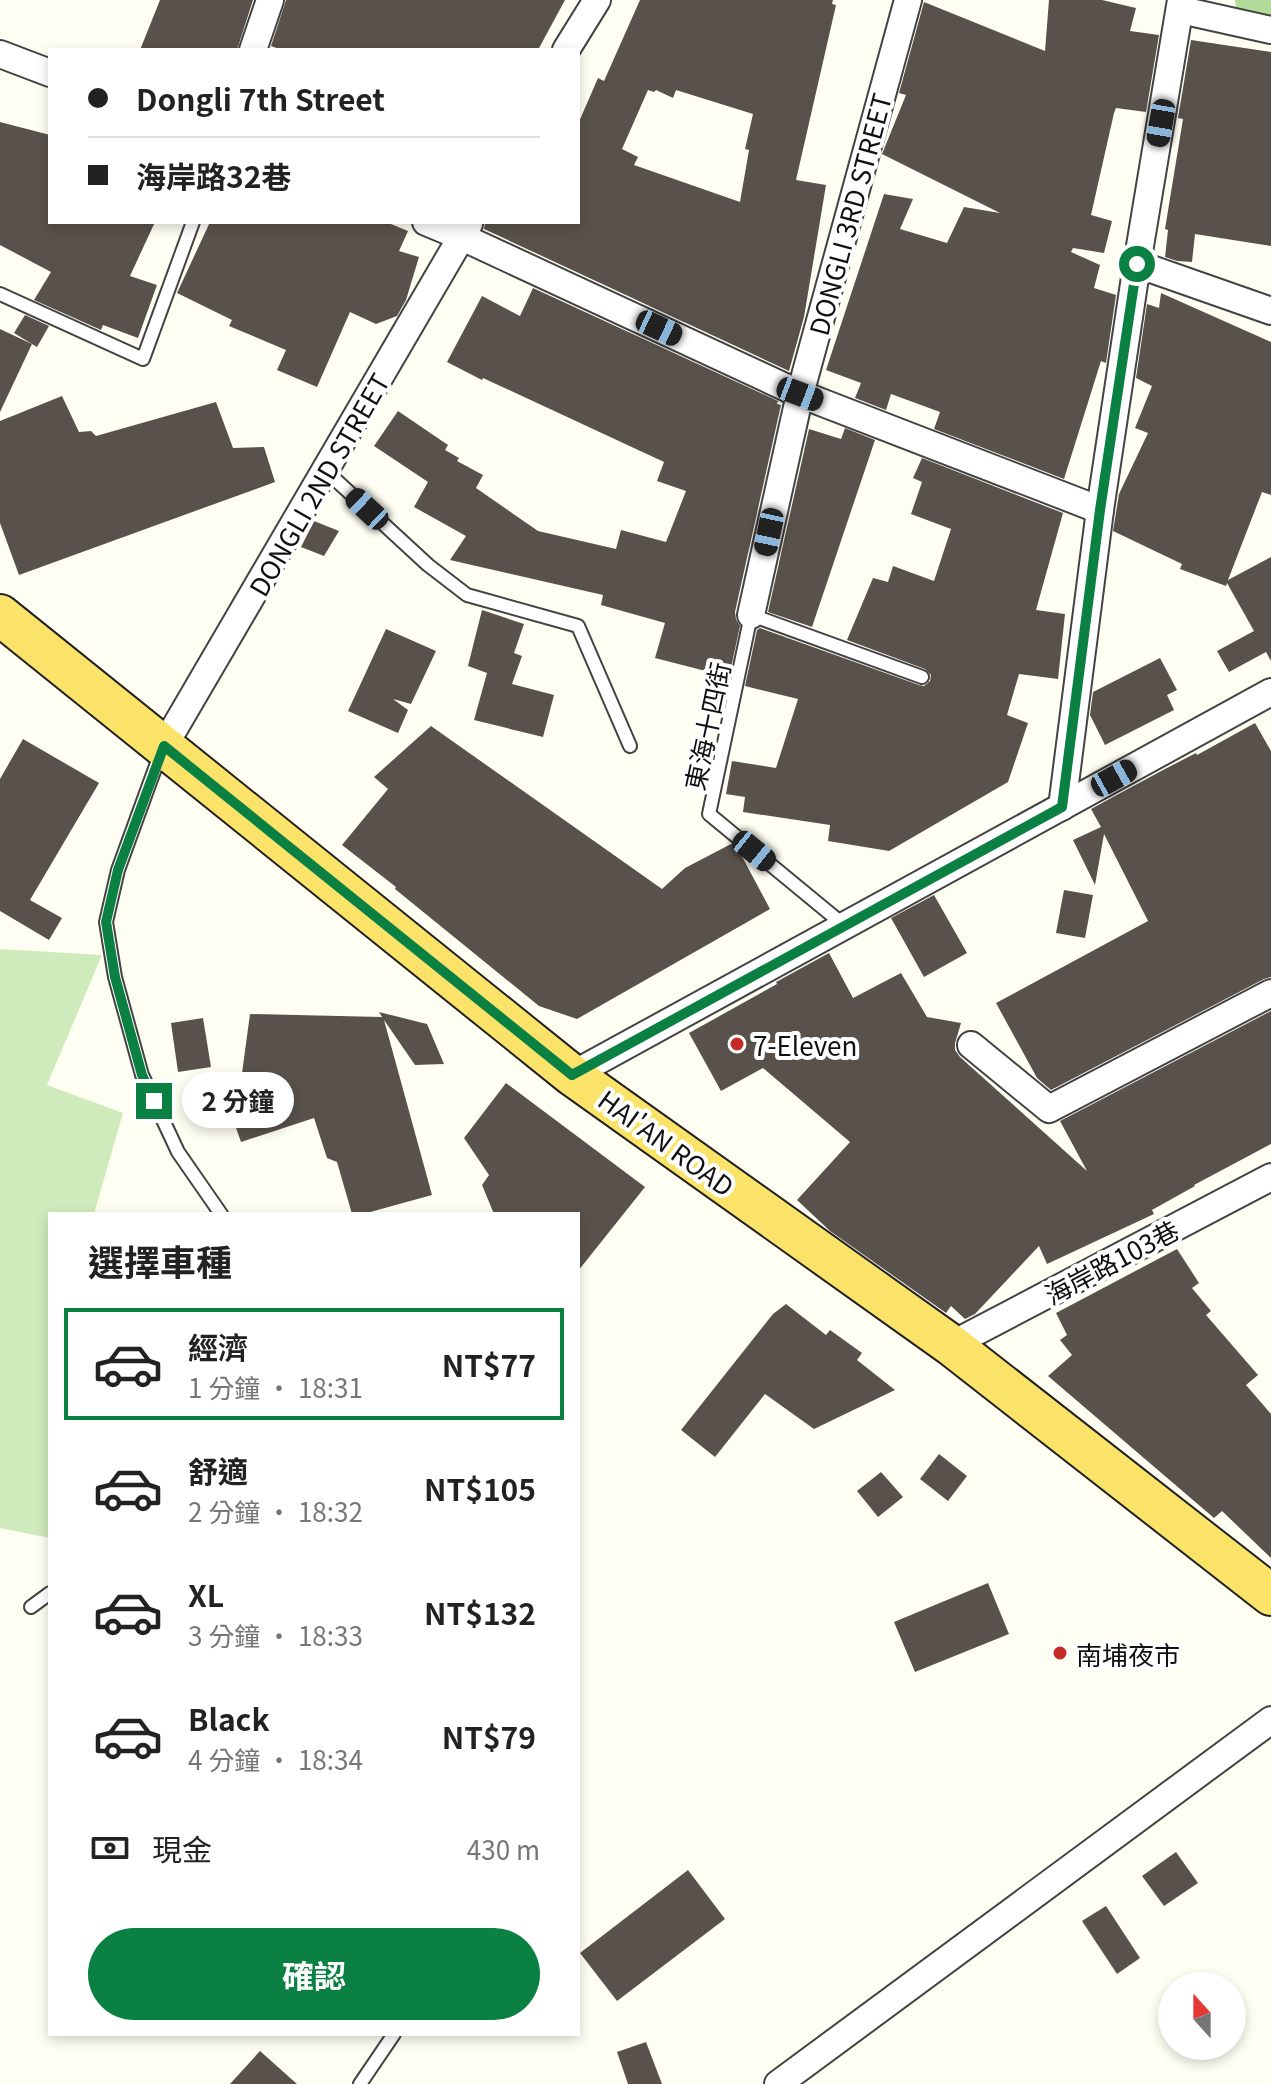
<!DOCTYPE html>
<html lang="zh-TW">
<head>
<meta charset="utf-8">
<style>
	:root { --surface:#fff; --page:#f6f6f6; --text:#222; --muted:#767676; --line:#e0e0e0; --accent:#0b8043 }
	body { margin:0; font-family:Georgia,"Noto Sans TC",serif; background:var(--page); color:var(--text); height:100vh; display:flex; flex-direction:column; font-size:30px; white-space:nowrap }
	* { box-sizing:border-box; margin:0 }
	p { font-size:26px; color:var(--muted) }
	.icon { flex:none; width:44px; height:44px; fill:none; stroke:currentColor; stroke-width:2; stroke-linecap:round; stroke-linejoin:round }
	.map { position:relative; flex:1; overflow:hidden }
	.drawer { position:absolute; left:48px; top:1212px; width:532px; height:824px; display:flex; flex-direction:column; background:var(--surface); border-radius:0px; box-shadow:0 4px 12px #0003 }
	.drawer>* { flex:none }
	.banner { position:absolute; left:48px; top:48px; width:532px; height:176px; border-radius:0px; box-shadow:0 4px 12px #0003; display:grid; align-content:center; height:176px; padding:0 40px; background:var(--surface) }
	.needle { width:52px; rotate:339deg }
	.tools { position:absolute; left:1158px; top:1972px; display:grid; gap:16px }
	.tools a { display:grid; place-items:center; width:88px; height:88px; border-radius:50%; background:var(--surface); box-shadow:0 4px 12px #0003; font-size:40px }
	.end { position:absolute; width:36px; height:36px; margin:-18px; border:10px solid #0b8043; background:#fff; box-shadow:0 0 0 4px #fff }
	.from { border-radius:50% }
	.bubble { position:absolute; height:56px; border-radius:28px; background:var(--surface); box-shadow:0 4px 12px #0003; font-size:26px; font-weight:700; line-height:56px; text-align:center }
	.car { position:absolute; width:24px; height:48px; margin:-24px -12px; border-radius:10px; box-shadow:0 0 6px 2px #0007; background:linear-gradient(#222 24%,#8ab4d8 0 40%,#222 0 76%,#8ab4d8 0 86%,#222 0) }
	.banner b { display:flex; align-items:center; gap:28px; height:76px; font-size:30px }
	.banner b+b { border-top:2px solid var(--line) }
	.banner i { width:20px; height:20px; background:var(--text) }
	ul { padding:0; list-style:none }
	li { display:flex; align-items:center; gap:24px; height:112px; margin:0 16px 12px; padding:0 24px; border:4px solid transparent; border-radius:0px }
	li div { flex:1 }
	li b { display:block; font-size:30px }
	li em { font-style:normal; font-weight:700 }
	li.on { border-color:var(--accent) }
	li>.icon { width:72px; height:72px; stroke-width:1.5 }
	h2 { padding:0 40px; font-size:36px; line-height:96px }
	.pay { display:flex; align-items:center; gap:20px; height:88px; padding:0 40px; font-size:30px }
	.pay p { margin-inline-start:auto }
	.cta { display:flex; gap:16px; margin-top:auto; padding:16px 40px }
	.cta a { flex:1; height:92px; border-radius:48px; background:var(--accent); color:#fff; font-size:32px; font-weight:700; line-height:92px; text-align:center }
	.map>svg:first-child { display:block }
	.green { fill:#d0ebbb }
	.forest { fill:#b2dc9a }
	.building { fill:#59524c; fill-rule:evenodd }
	.lines { fill:none; stroke-linecap:round; stroke-linejoin:round }
	.service-casing { stroke:#434343; stroke-width:16 }
	.minor-casing { stroke:#434343; stroke-width:30 }
	.primary-casing { stroke:#212121; stroke-width:44 }
	.service { stroke:#fff; stroke-width:12 }
	.minor { stroke:#fff; stroke-width:26 }
	.primary { stroke:#fae368; stroke-width:40 }
	.route { stroke:#0b8043; stroke-width:10 }
	.poi-dot { fill:#c42b25; stroke:#fff; stroke-width:3 }
	.labels { text-anchor:middle; dominant-baseline:central; stroke-width:8; stroke-linejoin:round; paint-order:stroke }
	.street-label { font-size:26px; fill:#101010; stroke:#fff }
	.poi-label { font-size:26px; fill:#101010; stroke:#fff; text-anchor:start }
</style>
</head>
<body>
<div class="map">
<svg width="1271" height="2084" viewBox="0 0 1271 2084">
	<rect width="100%" height="100%" fill="#fffef3"/>
	<path class="green" d="M 0,949 L 102,955 L 47,1085 L 123,1113 L 94,1214 L 50,1214 L 50,1538 L 0,1528 Z"/>
	<path class="forest" d="M 1235,0 L 1271,0 L 1271,21 L 1237,14 Z"/>
	<g class="building">
		<path d="M 160,0 L 253,0 L 237,50 L 140,50 Z"/>
		<path d="M 286,0 L 565,0 L 538,50 L 282,50 L 271,46 Z"/>
		<path d="M 640,0 L 833,0 L 832,4 L 836,5 L 796,180 L 826,185 L 804,317 L 789,371 L 484,229 L 485,222 L 578,222 L 578,124 L 598,78 L 604,81 ZM 648,90 L 654,92 L 656,90 L 673,98 L 676,90 L 753,114 L 745,149 L 749,150 L 740,202 L 634,165 L 638,157 L 622,149 Z"/>
		<path d="M 1049,0 L 1102,0 L 1136,8 L 1130,31 L 1159,35 L 1146,112 L 1116,108 L 1114,113 L 1091,215 L 1112,221 L 1104,253 L 1073,248 L 1071,252 L 1100,265 L 1094,288 L 1116,295 L 1106,363 L 1101,361 L 1064,479 L 934,429 L 940,412 L 891,394 L 886,410 L 855,398 L 861,383 L 826,370 L 884,194 L 913,199 L 900,229 L 947,243 L 964,207 L 1000,213 L 882,154 L 906,95 L 899,93 L 924,2 L 1045,51 Z"/>
		<path d="M 1191,40 L 1271,52 L 1271,246 L 1195,234 L 1192,262 L 1177,261 L 1165,257 L 1168,230 L 1165,229 L 1183,119 L 1178,118 Z"/>
		<path d="M 0,122 L 50,135 L 50,222 L 155,222 L 130,276 L 157,285 L 138,338 L 103,325 L 101,330 L 34,300 L 51,272 L 0,245 Z"/>
		<path d="M 210,222 L 386,222 L 408,231 L 399,251 L 419,257 L 406,300 L 397,316 L 376,324 L 350,312 L 317,387 L 277,370 L 286,350 L 229,326 L 232,320 L 177,293 Z"/>
		<path d="M 533,288 L 778,401 L 777,404 L 781,405 L 735,612 L 736,619 L 740,626 L 729,677 L 655,658 L 665,623 L 601,605 L 603,595 L 450,560 L 466,536 L 414,507 L 428,482 L 374,446 L 398,411 L 448,445 L 445,450 L 459,458 L 457,461 L 483,475 L 476,488 L 538,531 L 616,549 L 621,530 L 666,542 L 686,491 L 657,481 L 664,462 L 483,378 L 482,380 L 447,362 L 482,296 L 520,316 Z"/>
		<path d="M 1161,293 L 1271,342 L 1271,495 L 1262,492 L 1228,580 L 1271,557 L 1271,661 L 1266,652 L 1229,672 L 1217,651 L 1254,631 L 1227,583 L 1226,586 L 1180,569 L 1182,564 L 1113,531 L 1119,494 L 1148,433 L 1135,428 L 1152,386 L 1136,378 L 1147,304 L 1159,308 Z"/>
		<path d="M 25,315 L 49,326 L 37,347 L 14,333 Z"/>
		<path d="M 0,329 L 32,344 L 0,412 Z"/>
		<path d="M 62,396 L 79,432 L 91,431 L 96,436 L 216,402 L 233,448 L 264,447 L 275,482 L 19,575 L 0,523 L 0,421 Z"/>
		<path d="M 845,428 L 875,440 L 812,627 L 768,612 L 809,429 L 841,439 Z"/>
		<path d="M 922,458 L 1063,513 L 1036,610 L 1065,614 L 1058,679 L 1019,674 L 1007,715 L 1028,723 L 1008,782 L 889,851 L 828,841 L 830,825 L 743,812 L 745,797 L 726,794 L 732,761 L 776,768 L 798,699 L 745,686 L 757,630 L 760,628 L 919,685 L 924,686 L 930,681 L 931,675 L 925,669 L 847,640 L 873,578 L 888,582 L 893,566 L 934,581 L 951,529 L 911,514 L 922,482 L 913,478 Z"/>
		<path d="M 314,521 L 339,531 L 324,556 L 301,547 Z"/>
		<path d="M 482,610 L 524,624 L 514,653 L 522,656 L 512,684 L 554,695 L 543,737 L 474,720 L 487,673 L 468,666 Z"/>
		<path d="M 386,629 L 436,651 L 411,704 L 393,699 L 408,710 L 398,733 L 348,711 Z"/>
		<path d="M 1160,658 L 1177,690 L 1167,695 L 1174,710 L 1105,745 L 1090,715 L 1093,692 Z"/>
		<path d="M 1255,723 L 1271,751 L 1271,977 L 1264,979 L 1051,1090 L 1037,1078 L 996,1003 L 1148,921 L 1104,834 L 1095,885 L 1073,840 L 1101,827 L 1091,809 L 1163,770 L 1196,753 L 1197,755 Z"/>
		<path d="M 431,726 L 662,889 L 685,868 L 731,844 L 738,849 L 770,909 L 577,1019 L 539,1006 L 395,889 L 396,887 L 342,845 L 388,789 L 374,777 Z"/>
		<path d="M 23,739 L 99,783 L 30,900 L 62,918 L 49,940 L 0,911 L 0,779 Z"/>
		<path d="M 1064,890 L 1093,895 L 1085,938 L 1056,933 Z"/>
		<path d="M 934,895 L 967,953 L 924,977 L 891,918 Z"/>
		<path d="M 829,953 L 853,998 L 901,973 L 927,1017 L 961,1023 L 955,1043 L 955,1050 L 960,1057 L 1087,1171 L 1060,1121 L 1271,1011 L 1271,1144 L 1194,1185 L 1195,1186 L 1152,1210 L 1154,1214 L 1047,1264 L 1039,1246 L 975,1314 L 965,1319 L 951,1306 L 946,1313 L 830,1231 L 797,1200 L 850,1142 L 763,1068 L 721,1091 L 689,1033 L 777,984 L 776,982 Z"/>
		<path d="M 379,1012 L 427,1024 L 444,1064 L 415,1065 L 384,1020 L 432,1195 L 363,1214 L 352,1214 L 337,1162 L 327,1158 L 314,1118 L 241,1142 L 235,1125 L 250,1014 L 382,1017 Z"/>
		<path d="M 203,1018 L 211,1067 L 178,1072 L 171,1023 Z"/>
		<path d="M 506,1083 L 645,1187 L 578,1271 L 578,1214 L 494,1214 L 482,1185 L 489,1175 L 464,1138 Z"/>
		<path d="M 1177,1249 L 1199,1283 L 1192,1288 L 1211,1311 L 1206,1315 L 1258,1375 L 1246,1385 L 1271,1414 L 1271,1558 L 1222,1511 L 1214,1518 L 1048,1376 L 1072,1355 L 1060,1340 L 1067,1335 L 1056,1313 Z"/>
		<path d="M 786,1304 L 826,1335 L 830,1330 L 862,1353 L 857,1360 L 895,1390 L 814,1429 L 765,1394 L 715,1457 L 681,1430 L 773,1314 Z"/>
		<path d="M 939,1454 L 967,1476 L 948,1501 L 920,1479 Z"/>
		<path d="M 881,1472 L 903,1497 L 878,1517 L 857,1491 Z"/>
		<path d="M 988,1583 L 1009,1634 L 915,1672 L 894,1622 Z"/>
		<path d="M 1176,1852 L 1198,1883 L 1164,1906 L 1142,1876 Z"/>
		<path d="M 688,1870 L 725,1919 L 617,2001 L 580,1953 Z"/>
		<path d="M 1106,1906 L 1140,1958 L 1117,1974 L 1082,1921 Z"/>
		<path d="M 646,2042 L 662,2084 L 628,2084 L 617,2052 Z"/>
		<path d="M 260,2051 L 297,2084 L 230,2084 Z"/>
	</g>
	<g class="lines">
		<defs>
			<g id="service">
				<path d="M 0,294 L 143,359 L 193,222"/>
				<path d="M 326,471 L 428,565 L 467,595 L 578,626 L 630,746"/>
				<path d="M 161,752 L 118,870 L 106,922 L 115,977 L 142,1075 L 178,1152 L 221,1214"/>
				<path d="M 845,926 L 709,814 L 751,615 L 922,677"/>
				<path d="M 31,1607 L 50,1593"/>
				<path d="M 360,2084 L 394,2034"/>
			</g>
			<g id="minor">
				<path d="M 1181,10 L 1271,30"/>
				<path d="M 253,50 L 270,0"/>
				<path d="M 566,50 L 597,0"/>
				<path d="M 0,54 L 50,73"/>
				<path d="M 426,222 L 462,237 L 800,394 L 1100,510"/>
				<path d="M 1137,264 L 1271,311"/>
				<path d="M 751,615 L 800,394 L 908,0"/>
				<path d="M 164,746 L 469,224"/>
				<path d="M 1062,807 L 1100,510 L 1137,264 L 1181,0"/>
				<path d="M 971,1045 L 1049,1109 L 1271,993"/>
				<path d="M 572,1075 L 1271,692"/>
				<path d="M 951,1345 L 1271,1177"/>
				<path d="M 778,2084 L 1271,1720"/>
			</g>
			<path id="primary" d="M 0,615 L 572,1075 L 951,1345 L 1271,1595"/>
		</defs>
		<use href="#service" class="service-casing"/>
		<use href="#minor" class="minor-casing"/>
		<use href="#primary" class="primary-casing"/>
		<use href="#service" class="service"/>
		<use href="#minor" class="minor"/>
		<use href="#primary" class="primary"/>
	</g>
	<g class="lines">
		<path class="route" d="M 154,1101 L 142,1075 L 115,977 L 106,922 L 118,870 L 164,746 L 572,1075 L 1062,807 L 1100,510 L 1137,264"/>
	</g>
	<g class="poi-dot">
		<circle cx="737" cy="1044" r="8"/>
		<circle cx="1060" cy="1653" r="8"/>
	</g>
	<g class="labels">
		<g class="street-label">
			<text transform="translate(849 214) rotate(-75)">DONGLI 3RD STREET</text>
			<text transform="translate(318 484) rotate(-60)">DONGLI 2ND STREET</text>
			<text transform="translate(706 726) rotate(-78)">東海十四街</text>
			<text transform="translate(667 1142) rotate(36)">HAI'AN ROAD</text>
			<text transform="translate(1111 1261) rotate(-28)">海岸路103巷</text>
		</g>
		<g class="poi-label">
			<text x="753" y="1044">7-Eleven</text>
			<text x="1076" y="1653">南埔夜市</text>
		</g>
	</g>
</svg>
<div class="tools">
<a><svg class="needle" viewBox="-14 -14 28 28"><path d="M0-13l5 13h-10z" fill="#e53935"/><path d="M0 13l5-13h-10z" fill="#767676"/></svg></a>
</div>
<i class="end from" style="left:1137px;top:264px"></i>
<i class="end" style="left:154px;top:1101px"></i>
<div class="bubble" style="left:182px;top:1072px;width:112px">2 分鐘</div>
<i class="car" style="left:1161px;top:123px;rotate:190deg"></i>
<i class="car" style="left:659px;top:328px;rotate:115deg"></i>
<i class="car" style="left:800px;top:394px;rotate:111deg"></i>
<i class="car" style="left:367px;top:509px;rotate:313deg"></i>
<i class="car" style="left:769px;top:532px;rotate:192deg"></i>
<i class="car" style="left:1114px;top:778px;rotate:61deg"></i>
<i class="car" style="left:754px;top:851px;rotate:129deg"></i>
<div class="banner">
<b><i class="from"></i>Dongli 7th Street</b>
<b><i></i>海岸路32巷</b>
</div>
<section class="drawer">
<h2>選擇車種</h2>
<ul>
<li class="on"><svg class="icon" aria-label="car" viewBox="0 0 24 24"><path d="M5 17H2v-5l4-1 3-4h7l3 4 3 1v5h-3M9 17h6M6 11h13"/><circle cx="7" cy="17" r="2"/><circle cx="17" cy="17" r="2"/></svg><div><b>經濟</b><p>1 分鐘 · 18:31</p></div><em>NT$77</em></li>
<li><svg class="icon" aria-label="car" viewBox="0 0 24 24"><path d="M5 17H2v-5l4-1 3-4h7l3 4 3 1v5h-3M9 17h6M6 11h13"/><circle cx="7" cy="17" r="2"/><circle cx="17" cy="17" r="2"/></svg><div><b>舒適</b><p>2 分鐘 · 18:32</p></div><em>NT$105</em></li>
<li><svg class="icon" aria-label="car" viewBox="0 0 24 24"><path d="M5 17H2v-5l4-1 3-4h7l3 4 3 1v5h-3M9 17h6M6 11h13"/><circle cx="7" cy="17" r="2"/><circle cx="17" cy="17" r="2"/></svg><div><b>XL</b><p>3 分鐘 · 18:33</p></div><em>NT$132</em></li>
<li><svg class="icon" aria-label="car" viewBox="0 0 24 24"><path d="M5 17H2v-5l4-1 3-4h7l3 4 3 1v5h-3M9 17h6M6 11h13"/><circle cx="7" cy="17" r="2"/><circle cx="17" cy="17" r="2"/></svg><div><b>Black</b><p>4 分鐘 · 18:34</p></div><em>NT$79</em></li>
</ul>
<div class="pay"><svg class="icon" aria-label="cash" viewBox="0 0 24 24"><path d="M3 7h18v10H3z"/><circle cx="12" cy="12" r="2"/></svg>現金<p>430 m</p></div>
<div class="cta"><a>確認</a></div>
</section>
</div>
</body>
</html>
